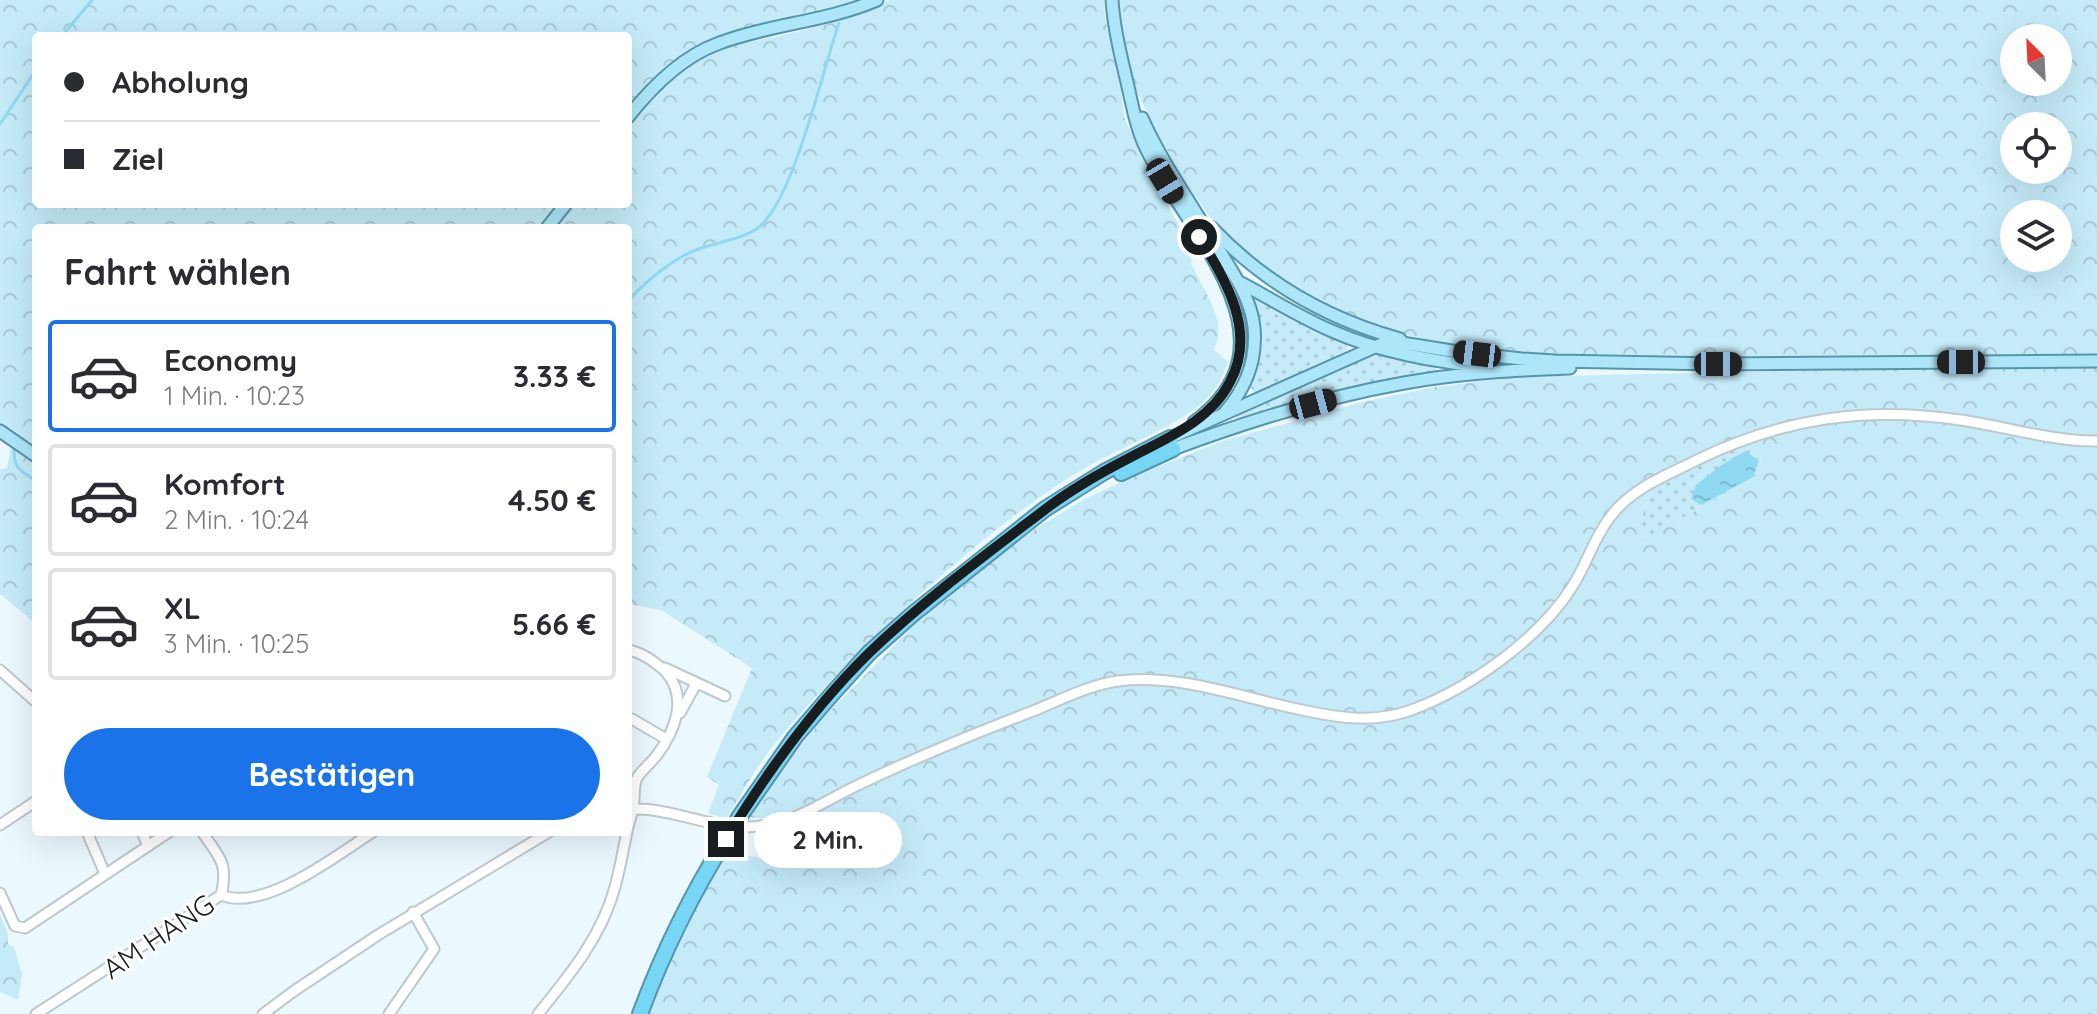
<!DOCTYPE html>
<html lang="de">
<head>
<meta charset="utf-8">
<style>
	:root { --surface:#fff; --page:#f2f2f3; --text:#2b2b33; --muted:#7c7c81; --line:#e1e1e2; --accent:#1a73e8 }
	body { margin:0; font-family:Quicksand,sans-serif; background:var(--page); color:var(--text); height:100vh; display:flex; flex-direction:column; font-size:30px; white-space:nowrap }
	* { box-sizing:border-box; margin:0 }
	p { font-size:26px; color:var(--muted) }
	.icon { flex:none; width:44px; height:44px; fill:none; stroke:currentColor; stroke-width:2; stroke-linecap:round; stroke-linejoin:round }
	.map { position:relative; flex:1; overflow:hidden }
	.drawer { position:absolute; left:32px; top:224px; width:600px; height:612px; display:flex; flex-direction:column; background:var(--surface); border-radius:8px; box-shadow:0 8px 32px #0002 }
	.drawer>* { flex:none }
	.guide { position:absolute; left:32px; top:32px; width:600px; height:176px; border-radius:8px; box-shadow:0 8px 32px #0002; display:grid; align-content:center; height:176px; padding:0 32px; background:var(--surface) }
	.needle { width:52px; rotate:336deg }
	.buttons { position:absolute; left:2000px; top:24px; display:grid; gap:16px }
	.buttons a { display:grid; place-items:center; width:72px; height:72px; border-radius:50%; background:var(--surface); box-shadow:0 8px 32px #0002; font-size:40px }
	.end { position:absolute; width:36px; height:36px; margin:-18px; border:10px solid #181d1f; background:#fff; box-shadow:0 0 0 4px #fff }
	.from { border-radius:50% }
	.bubble { position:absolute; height:56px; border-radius:28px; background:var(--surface); box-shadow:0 8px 32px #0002; font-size:26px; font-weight:800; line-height:56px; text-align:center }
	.car { position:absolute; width:24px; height:48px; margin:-24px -12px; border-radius:10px; box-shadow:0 0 6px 2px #0007; background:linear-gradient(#222 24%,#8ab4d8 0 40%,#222 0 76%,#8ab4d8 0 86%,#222 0) }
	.guide b { display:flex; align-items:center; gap:28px; height:76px; font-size:30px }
	.guide b+b { border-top:2px solid var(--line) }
	.guide i { width:20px; height:20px; background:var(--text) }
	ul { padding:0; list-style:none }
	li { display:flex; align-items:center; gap:24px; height:112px; margin:0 16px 12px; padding:0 16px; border:4px solid var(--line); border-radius:8px }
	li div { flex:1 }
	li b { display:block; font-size:30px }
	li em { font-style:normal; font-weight:800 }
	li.current { border-color:var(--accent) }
	li>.icon { width:72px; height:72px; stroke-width:1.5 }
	h2 { padding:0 32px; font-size:36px; line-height:96px }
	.button { display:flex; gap:16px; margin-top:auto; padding:16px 32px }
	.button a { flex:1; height:92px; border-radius:48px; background:var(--accent); color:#fff; font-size:32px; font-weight:800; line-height:92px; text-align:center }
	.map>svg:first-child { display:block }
	.grass { fill:url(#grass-dots) }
	.forest { fill:url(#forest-crowns); fill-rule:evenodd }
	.water { fill:url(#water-ripples) }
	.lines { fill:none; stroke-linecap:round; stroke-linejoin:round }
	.stream { stroke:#90d9f3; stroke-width:3 }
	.minor-casing { stroke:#bcc9ce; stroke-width:13 }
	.major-casing { stroke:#5695aa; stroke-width:15 }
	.highway-casing { stroke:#5695aa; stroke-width:18 }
	.minor { stroke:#fff; stroke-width:9 }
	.major { stroke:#ade6f9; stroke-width:11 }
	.highway { stroke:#77d5f5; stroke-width:14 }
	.highway-bridge-casing { stroke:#5695aa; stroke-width:18; stroke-linecap:butt }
	.highway-bridge { stroke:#77d5f5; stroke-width:14 }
	.route { stroke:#181d1f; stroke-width:10 }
	.labels { text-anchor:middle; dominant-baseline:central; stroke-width:6; stroke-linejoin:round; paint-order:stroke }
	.street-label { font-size:28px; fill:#181d1f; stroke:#fff }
</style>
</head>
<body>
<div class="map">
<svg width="2097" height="1014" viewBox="0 0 2097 1014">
	<defs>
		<pattern id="grass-dots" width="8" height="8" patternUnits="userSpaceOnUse" patternTransform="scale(2)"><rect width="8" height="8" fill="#c5ebf9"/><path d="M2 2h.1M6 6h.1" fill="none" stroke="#a8c9d5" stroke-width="1.8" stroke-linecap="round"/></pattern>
		<pattern id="forest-crowns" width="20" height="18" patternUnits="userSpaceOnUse" patternTransform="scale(2)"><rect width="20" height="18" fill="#c5ebf9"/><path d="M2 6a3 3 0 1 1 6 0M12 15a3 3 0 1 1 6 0" fill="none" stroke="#a8c9d5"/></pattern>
		<pattern id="water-ripples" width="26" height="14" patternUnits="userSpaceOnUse" patternTransform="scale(2)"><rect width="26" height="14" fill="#90d9f3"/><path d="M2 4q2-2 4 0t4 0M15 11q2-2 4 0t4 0" fill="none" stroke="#7bbad0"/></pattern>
	</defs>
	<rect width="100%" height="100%" fill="#ebf9fe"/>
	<g class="grass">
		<path d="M 1253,294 L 1347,342 L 1347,351 L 1255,394 L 1250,386 L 1262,347 Z"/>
		<path d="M 1376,353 L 1436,366 L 1438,373 L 1335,391 L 1237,420 L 1236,414 Z"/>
		<path d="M 1753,440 L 1762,461 L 1754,479 L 1637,543 L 1652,488 Z"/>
	</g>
	<g class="forest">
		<path d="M 0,0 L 862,0 C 811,17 754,20 704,42 C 675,56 650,83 628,107 L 628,36 L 36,36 L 36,204 L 557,204 L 538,228 L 36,228 L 36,448 L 0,424 Z"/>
		<path d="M 890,0 L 1104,0 L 1105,17 L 1121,89 L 1124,117 L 1149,171 L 1192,249 L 1191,264 L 1211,302 L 1218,321 L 1218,338 L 1214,350 L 1228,362 C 1223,374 1219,385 1211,394 C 1184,425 1121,446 1085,468 C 1024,504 969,551 916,598 C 865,645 816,693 772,747 C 755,769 741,795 726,819 L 708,813 L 719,785 L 707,777 L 752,668 L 661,610 L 628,604 L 628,228 L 556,228 L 573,204 L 628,204 L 628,128 C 649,98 686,63 720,49 C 777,35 839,27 890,0 Z"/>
		<path d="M 1119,0 L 2097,0 L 2097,356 L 1776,357 L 1540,355 L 1478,349 L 1431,341 L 1371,326 L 1301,294 L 1240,250 L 1210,217 L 1189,188 L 1156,131 L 1135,88 L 1120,14 ZM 2014,38 L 2058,38 L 2058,82 L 2014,82 ZM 2014,126 L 2058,126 L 2058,170 L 2014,170 ZM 2014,214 L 2058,214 L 2058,258 L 2014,258 Z"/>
		<path d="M 2097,368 L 2097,1014 L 649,1014 L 672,952 L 703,892 L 738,835 L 748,837 L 745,855 L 772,861 L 791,814 L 769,819 L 748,817 L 782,769 L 823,718 L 917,622 L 986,566 L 1037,528 L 1083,500 L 1132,477 L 1220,442 L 1362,402 L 1436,387 L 1513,377 L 1845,370 ZM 1752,440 L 1762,461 L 1754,479 L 1638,542 L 1652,488 Z"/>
		<path d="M 11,446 L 36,464 L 36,624 L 0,594 L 0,470 L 7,467 Z"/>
		<path d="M 0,914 L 8,934 L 8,944 L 14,947 L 22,974 L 18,1000 L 0,992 Z"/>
	</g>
	<path class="water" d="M 1746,451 L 1759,461 L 1753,477 L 1701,505 L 1691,499 L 1696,485 L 1723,464 Z"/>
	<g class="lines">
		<g class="stream">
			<path d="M 62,36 L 92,0"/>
			<path d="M 0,124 L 36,70"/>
			<path d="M 628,301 C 646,281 671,260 696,250 C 715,242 737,241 755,230 C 792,208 823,68 839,23"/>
			<path d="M 14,451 C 14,470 22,471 36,481"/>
		</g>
		<defs>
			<g id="minor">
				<path d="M 628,650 C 641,652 655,662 665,671 C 689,697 675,731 657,755 C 652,762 640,772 637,778 C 633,786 635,800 633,809 C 632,815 629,821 628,827"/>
				<path d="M 665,668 L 725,696"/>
				<path d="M 0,670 L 36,702"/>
				<path d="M 680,713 L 696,684"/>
				<path d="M 628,719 L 632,719 L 666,739"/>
				<path d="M 628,809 C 636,809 645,809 652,810 C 696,816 726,834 772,824 C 801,818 827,800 854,787 C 912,759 973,734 1033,711 C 1060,700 1089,685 1118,681 C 1177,673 1243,698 1302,710 C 1339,718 1377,724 1414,709 C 1470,688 1540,638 1572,587 C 1587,564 1594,537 1611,516 C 1633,487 1668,475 1699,459 C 1784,418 1868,406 1960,420 C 2003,426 2055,442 2097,441"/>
				<path d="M 0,825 L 36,801"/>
				<path d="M 87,832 L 105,874"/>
				<path d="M 142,832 L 148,846"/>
				<path d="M 0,893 L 15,926 L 25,928 L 169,832"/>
				<path d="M 221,895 C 264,913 338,854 373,832"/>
				<path d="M 36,1014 L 221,895 C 229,863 219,857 202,832"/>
				<path d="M 263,1014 L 294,991 L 378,935 L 549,832"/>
				<path d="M 389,1014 L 434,949 L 413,912"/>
				<path d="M 538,1014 C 569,976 602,936 615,887 C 620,869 623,850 627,832"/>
			</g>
			<g id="major">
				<path d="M 1112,0 C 1114,31 1122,60 1129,91 C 1133,109 1136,126 1144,144 C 1183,230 1307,339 1194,422"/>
				<path d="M 628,117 C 651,88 682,57 717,44 C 769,24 826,22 877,0"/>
				<path d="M 1142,118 C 1163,165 1193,206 1219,250 C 1234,274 1251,299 1254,327 C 1257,359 1246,388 1225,412"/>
				<path d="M 1211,227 C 1263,282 1327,319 1400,339"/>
				<path d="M 547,228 L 566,204"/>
				<path d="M 1239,282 C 1270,298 1299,317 1332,331 C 1381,353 1435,361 1488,368"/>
				<path d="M 0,431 L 36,456"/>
				<path d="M 1170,438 L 1386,342 L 1396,342 L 1458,352 L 1522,359 L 1555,361 L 1718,364 L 2097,361"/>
				<path d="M 1173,449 C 1248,421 1325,397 1404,383 C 1459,373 1515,370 1570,368"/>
			</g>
			<g id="highway">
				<path d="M 1121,473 L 1173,449"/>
				<path d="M 740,816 L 795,737 L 832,694 L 869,653 L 914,613 L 1045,509 L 1104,472 L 1170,438"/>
				<path d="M 640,1014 C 663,952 691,895 726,839"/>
			</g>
		</defs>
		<use href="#minor" class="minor-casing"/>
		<use href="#major" class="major-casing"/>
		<use href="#highway" class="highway-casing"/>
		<use href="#minor" class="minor"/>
		<use href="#major" class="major"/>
		<use href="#highway" class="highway"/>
		<defs>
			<path id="highway-bridge" d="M 726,839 L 740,816"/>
		</defs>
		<use href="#highway-bridge" class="highway-bridge-casing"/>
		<use href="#highway-bridge" class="highway-bridge"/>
	</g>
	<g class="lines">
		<path class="route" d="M 726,839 C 767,772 813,708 870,652 C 923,601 984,556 1043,511 C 1070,490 1100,473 1131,457 C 1167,438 1210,421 1230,382 C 1257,332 1226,280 1199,237"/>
	</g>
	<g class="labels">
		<g class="street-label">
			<text transform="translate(158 936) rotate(-34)">AM HANG</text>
		</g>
	</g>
</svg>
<div class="buttons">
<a><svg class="needle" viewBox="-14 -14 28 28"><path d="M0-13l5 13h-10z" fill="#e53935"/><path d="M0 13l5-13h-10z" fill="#7c7c81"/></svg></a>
<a><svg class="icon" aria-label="locate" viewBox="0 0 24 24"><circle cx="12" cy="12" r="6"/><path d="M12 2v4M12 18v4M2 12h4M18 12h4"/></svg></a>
<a><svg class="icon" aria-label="layers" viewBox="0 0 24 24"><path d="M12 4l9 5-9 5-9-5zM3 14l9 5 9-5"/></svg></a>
</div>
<i class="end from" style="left:1199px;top:237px"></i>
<i class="end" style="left:726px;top:839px"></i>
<div class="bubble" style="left:754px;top:812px;width:148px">2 Min.</div>
<i class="car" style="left:1165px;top:181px;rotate:149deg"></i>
<i class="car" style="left:1477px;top:354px;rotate:277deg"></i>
<i class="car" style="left:1961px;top:362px;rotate:270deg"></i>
<i class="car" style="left:1718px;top:364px;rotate:90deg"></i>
<i class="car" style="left:1313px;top:404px;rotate:75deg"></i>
<div class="guide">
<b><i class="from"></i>Abholung</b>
<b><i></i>Ziel</b>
</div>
<section class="drawer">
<h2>Fahrt wählen</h2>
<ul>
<li class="current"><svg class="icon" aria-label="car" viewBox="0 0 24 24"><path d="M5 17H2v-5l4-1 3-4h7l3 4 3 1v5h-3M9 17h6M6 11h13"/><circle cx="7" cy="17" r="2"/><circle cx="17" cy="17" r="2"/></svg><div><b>Economy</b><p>1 Min. · 10:23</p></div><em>3.33 €</em></li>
<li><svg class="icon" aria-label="car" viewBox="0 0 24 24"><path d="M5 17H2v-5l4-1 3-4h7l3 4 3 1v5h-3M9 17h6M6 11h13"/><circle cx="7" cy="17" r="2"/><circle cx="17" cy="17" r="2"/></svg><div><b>Komfort</b><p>2 Min. · 10:24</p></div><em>4.50 €</em></li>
<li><svg class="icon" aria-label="car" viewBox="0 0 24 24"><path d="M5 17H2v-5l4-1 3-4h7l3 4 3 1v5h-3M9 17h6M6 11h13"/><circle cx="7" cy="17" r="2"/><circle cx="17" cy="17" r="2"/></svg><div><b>XL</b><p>3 Min. · 10:25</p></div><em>5.66 €</em></li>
</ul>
<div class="button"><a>Bestätigen</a></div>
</section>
</div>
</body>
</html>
